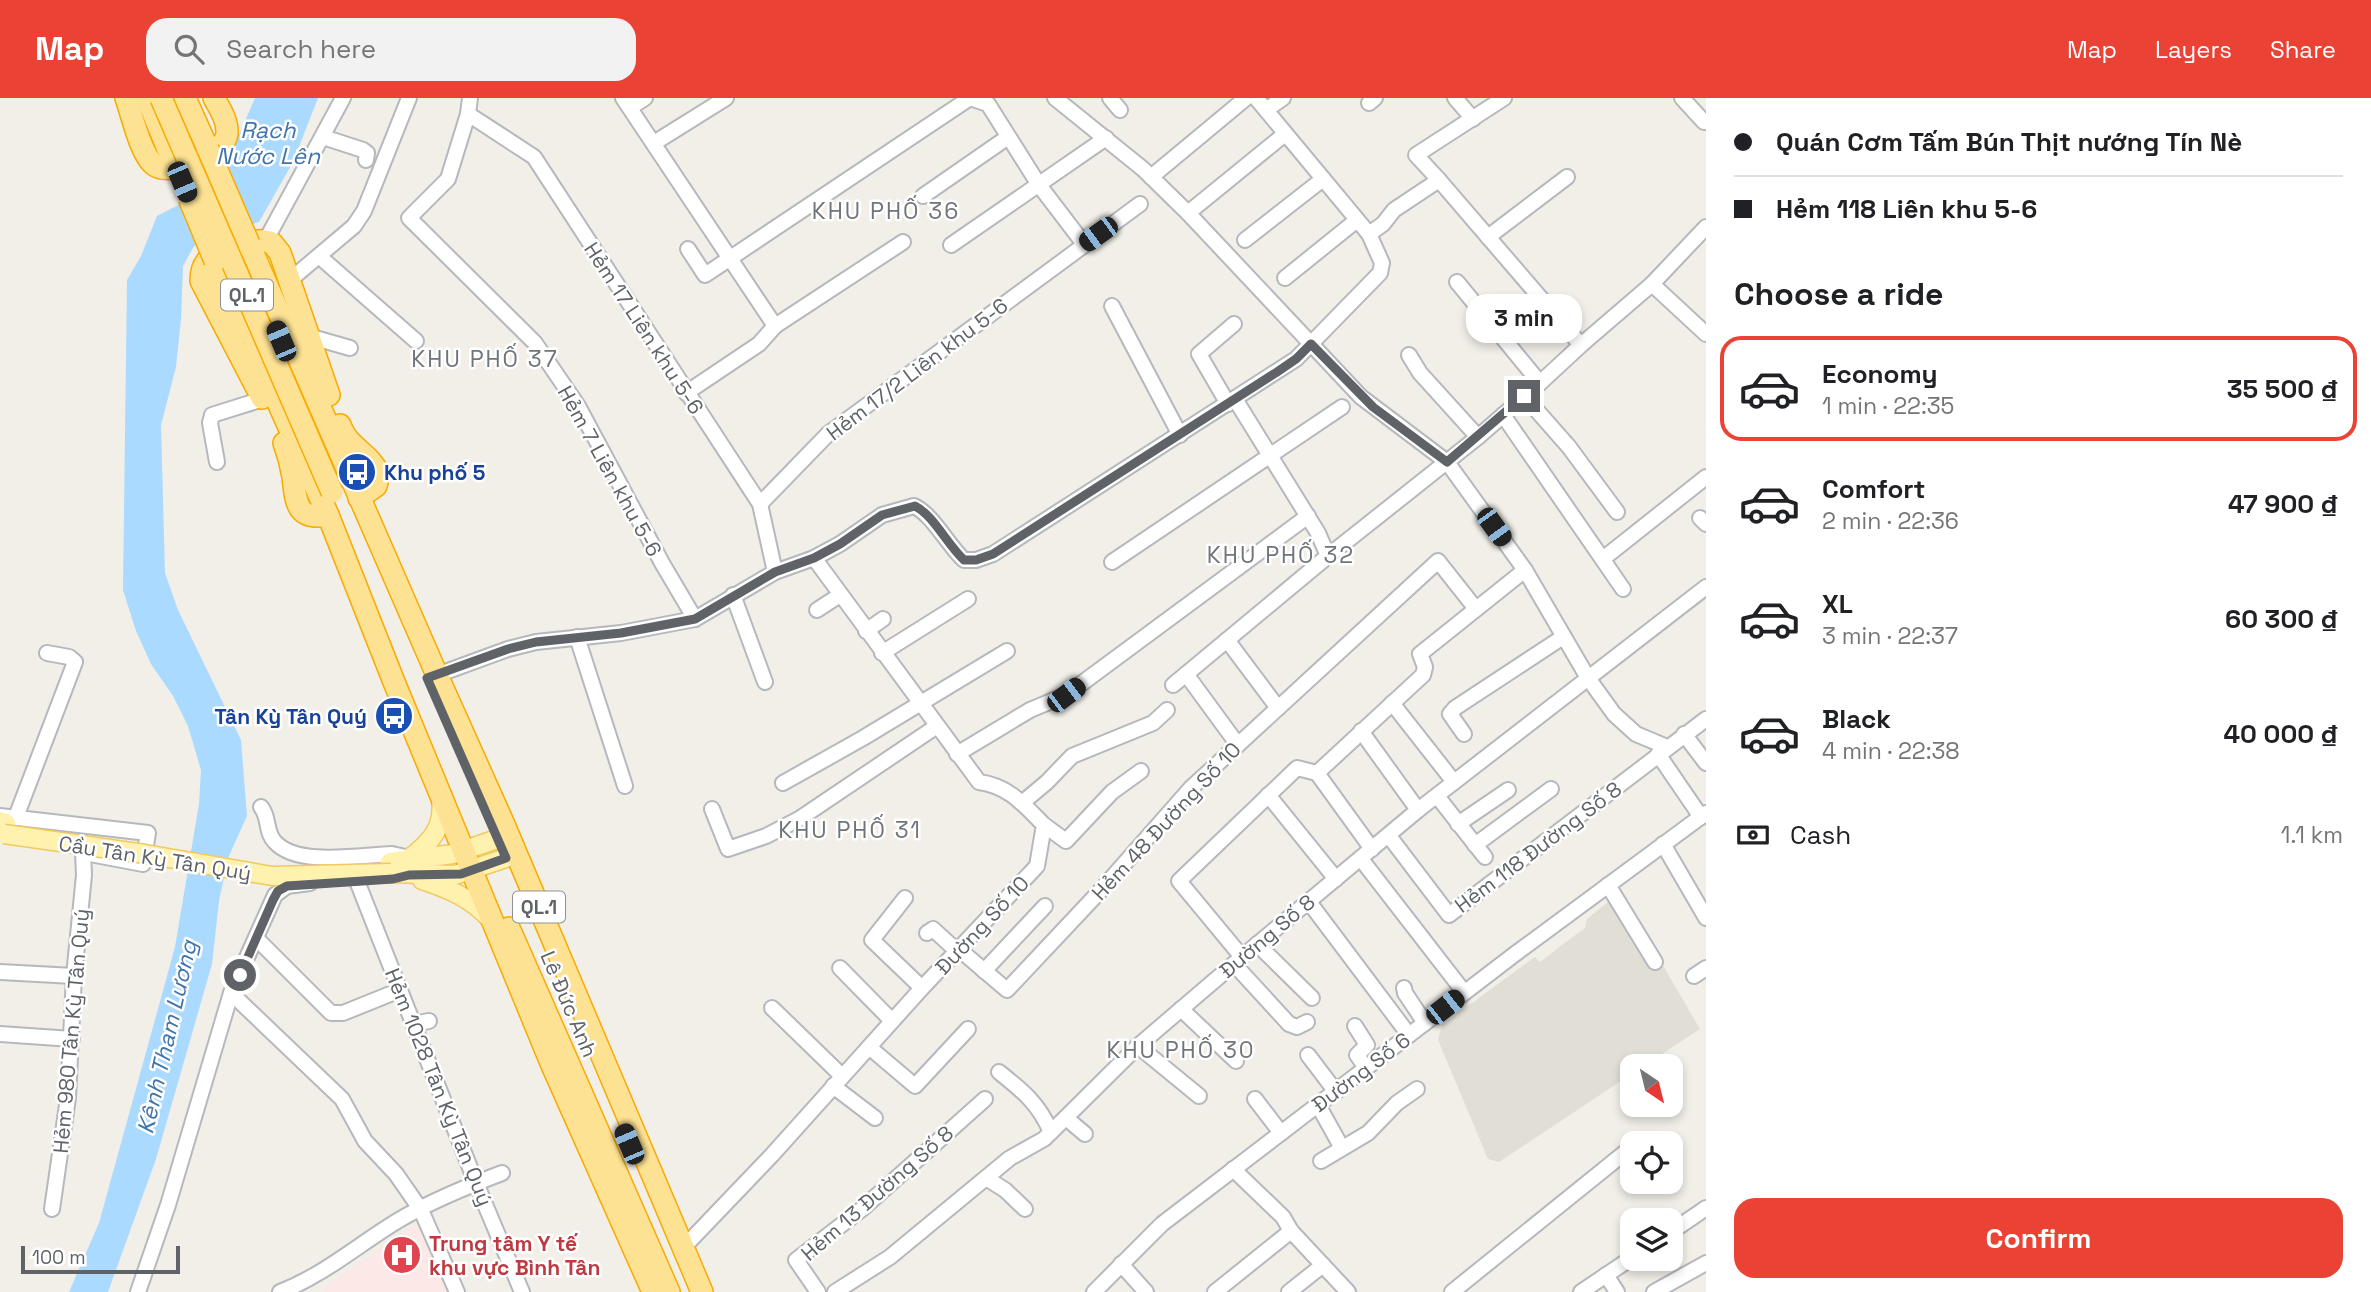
<!DOCTYPE html>
<html lang="en">
<head>
<meta charset="utf-8">
<style>
	:root { --surface:#fff; --page:#f2f2f2; --text:#202124; --muted:#757577; --line:#e0e0e0; --accent:#ea4335 }
	body { margin:0; font-family:"Space Grotesk",sans-serif; background:var(--page); color:var(--text); height:100vh; display:flex; flex-direction:column; font-size:26px; white-space:nowrap }
	* { box-sizing:border-box; margin:0 }
	p { font-size:23px; color:var(--muted) }
	.icon { flex:none; width:38px; height:38px; fill:none; stroke:currentColor; stroke-width:2; stroke-linecap:round; stroke-linejoin:round }
	.map { position:relative; flex:1; overflow:hidden }
	.sheet { display:flex; flex-direction:column; background:var(--surface); width:665px }
	.sheet>* { flex:none }
	.guide { display:grid; align-content:center; height:154px; padding:0 28px; background:var(--surface) }
	.needle { width:46px; rotate:145deg }
	.fabs { position:absolute; left:1620px; top:956px; display:grid; gap:14px }
	.fabs a { display:grid; place-items:center; width:63px; height:63px; border-radius:14px; background:var(--surface); box-shadow:0 4px 10px #0003; font-size:35px }
	.scale { position:absolute; left:21px; bottom:18px; width:159px; box-sizing:border-box; padding-left:7px; border:4px solid #5f6368; border-top:0; font-size:19px; line-height:24px; white-space:nowrap; color:#5f6368; -webkit-text-stroke:5px #fff; paint-order:stroke }
	.end { position:absolute; width:32px; height:32px; margin:-16px; border:9px solid #5f6368; background:#fff; box-shadow:0 0 0 4px #fff }
	.from { border-radius:50% }
	.bubble { position:absolute; height:49px; border-radius:21px; background:var(--surface); box-shadow:0 4px 10px #0003; font-size:23px; font-weight:800; line-height:49px; text-align:center }
	.car { position:absolute; width:21px; height:42px; margin:-21px -10px; border-radius:9px; box-shadow:0 0 5px 2px #0007; background:linear-gradient(#222 24%,#8ab4d8 0 40%,#222 0 76%,#8ab4d8 0 86%,#222 0) }
	.guide b { display:flex; align-items:center; gap:24px; height:66px; font-size:26px }
	.guide b+b { border-top:2px solid var(--line) }
	.guide i { width:18px; height:18px; background:var(--text) }
	ul { padding:0; list-style:none }
	li { display:flex; align-items:center; gap:21px; height:105px; margin:0 14px 10px; padding:0 14px; border:4px solid transparent; border-radius:21px }
	li div { flex:1 }
	li b { display:block; font-size:26px }
	li em { font-style:normal; font-weight:800 }
	li.active { border-color:var(--accent) }
	li>.icon { width:63px; height:63px; stroke-width:1.5 }
	h2 { padding:0 28px; font-size:32px; line-height:84px }
	.pay { display:flex; align-items:center; gap:18px; height:77px; padding:0 28px; font-size:26px }
	.pay p { margin-inline-start:auto }
	.action { display:flex; gap:14px; margin-top:auto; padding:14px 28px }
	.action a { flex:1; height:80px; border-radius:21px; background:var(--accent); color:#fff; font-size:28px; font-weight:800; line-height:80px; text-align:center }
	header { display:flex; align-items:center; gap:42px; box-sizing:border-box; height:98px; padding:0 35px; background:var(--accent); color:#fff }
	header strong { font-size:33px }
	nav { display:flex; gap:38px; margin-inline-start:auto; font-size:24px }
	.search { width:490px; height:63px; background:var(--page); display:flex; align-items:center; gap:18px; box-sizing:border-box; padding:0 24px; border-radius:21px; color:var(--muted); font-size:26px }
	main { display:flex; flex:1; min-height:0 }
	.map>svg:first-child { display:block }
	.education { fill:#e1ded6 }
	.medical { fill:#fce8e6 }
	.water { fill:#aadaff }
	.lines { fill:none; stroke-linecap:round; stroke-linejoin:round }
	.minor-casing { stroke:#b5b8bc; stroke-width:18 }
	.major-casing { stroke:#f2c960; stroke-width:21 }
	.highway-casing { stroke:#f9ab00; stroke-width:24 }
	.minor { stroke:#fff; stroke-width:14 }
	.major { stroke:#fff2af; stroke-width:18 }
	.highway { stroke:#fde293; stroke-width:21 }
	.major-bridge-casing { stroke:#f2c960; stroke-width:21; stroke-linecap:butt }
	.highway-bridge-casing { stroke:#f9ab00; stroke-width:24; stroke-linecap:butt }
	.major-bridge { stroke:#fff2af; stroke-width:18 }
	.highway-bridge { stroke:#fde293; stroke-width:21 }
	.route { stroke:#5f6368; stroke-width:9 }
	.labels { text-anchor:middle; dominant-baseline:central; stroke-width:5; stroke-linejoin:round; paint-order:stroke }
	.shield { fill:#fff; stroke:#8f9295; stroke-width:2 }
	.shield-label { font-size:19px; font-weight:bold; fill:#5f6368 }
	.street-label { font-size:21px; fill:#5f6368; stroke:#fff }
	.transit-label { font-size:21px; font-weight:bold; fill:#164399; stroke:#fff; text-anchor:start }
	.health-label { font-size:21px; font-weight:bold; fill:#be3a42; stroke:#fff; text-anchor:start }
	.water-label { font-size:23px; font-style:italic; fill:#4174aa; stroke:#fff }
	.neighbourhood-label { font-size:23px; letter-spacing:2px; fill:#70757a; stroke:#fff }
</style>
</head>
<body>
<header>
<strong>Map</strong>
<div class="search"><svg class="icon" aria-label="search" viewBox="0 0 24 24"><circle cx="10" cy="10" r="6"/><path d="M15 15l6 6"/></svg>Search here</div>
<nav><a>Map</a><a>Layers</a><a>Share</a></nav>
</header>
<main>
<div class="map">
<svg width="1706" height="1194" viewBox="0 0 1706 1194">
	<rect width="100%" height="100%" fill="#f1efe8"/>
	<path class="education" d="M 1609,803 L 1627,806 L 1700,931 L 1644,968 L 1633,968 L 1633,975 L 1499,1064 L 1488,1061 L 1438,942 L 1442,927 L 1535,859 L 1540,864 L 1566,844 L 1585,830 L 1587,821 Z"/>
	<path class="medical" d="M 419,1124 L 450,1194 L 325,1194 L 322,1191 Z"/>
	<path class="water" d="M 255,0 L 318,0 L 293,64 L 259,124 L 207,140 L 194,148 L 183,168 L 181,221 L 176,269 L 161,327 L 165,475 L 178,512 L 241,642 L 247,718 L 228,760 L 219,803 L 212,866 L 156,1061 L 108,1194 L 69,1194 L 99,1125 L 175,849 L 199,706 L 201,672 L 188,628 L 173,598 L 151,566 L 136,533 L 123,492 L 127,182 L 141,158 L 157,118 L 184,104 L 232,53 Z"/>
	<g class="lines">
		<defs>
			<g id="minor">
				<path d="M 470,0 L 468,16 L 448,81 L 409,120 L 535,245 L 578,308 L 662,465 L 695,521"/>
				<path d="M 623,0 L 775,228"/>
				<path d="M 1055,0 L 1143,71 L 1188,115 L 1361,299 L 1447,364 L 1525,472 L 1588,580 L 1614,616 L 1636,636 L 1667,649"/>
				<path d="M 1110,0 L 1120,12"/>
				<path d="M 1256,0 L 1369,136"/>
				<path d="M 1455,0 L 1473,21"/>
				<path d="M 1682,0 L 1704,24"/>
				<path d="M 1369,5 L 1375,0"/>
				<path d="M 631,9 L 645,0"/>
				<path d="M 1266,12 L 1283,0"/>
				<path d="M 468,16 L 534,59 L 760,406 L 775,474"/>
				<path d="M 323,39 L 363,52 L 367,55 L 366,62"/>
				<path d="M 654,45 L 726,0"/>
				<path d="M 1151,79 L 1246,0"/>
				<path d="M 1439,82 L 1581,247"/>
				<path d="M 923,98 L 1008,39"/>
				<path d="M 1188,115 L 1285,36"/>
				<path d="M 1488,139 L 1567,79"/>
				<path d="M 266,142 L 343,0"/>
				<path d="M 1245,142 L 1323,81"/>
				<path d="M 951,147 L 1106,40"/>
				<path d="M 688,151 L 705,177 L 970,0 L 988,6 L 1039,87 L 1084,146"/>
				<path d="M 320,159 L 416,243"/>
				<path d="M 1285,180 L 1357,122"/>
				<path d="M 290,182 L 354,128 L 364,113 L 409,0"/>
				<path d="M 1457,184 L 1540,285"/>
				<path d="M 1652,186 L 1706,236"/>
				<path d="M 1112,208 L 1180,337"/>
				<path d="M 308,238 L 350,250"/>
				<path d="M 1409,257 L 1420,275 L 1478,339"/>
				<path d="M 686,295 L 759,246 L 775,228 L 903,144"/>
				<path d="M 1524,298 L 1569,349 L 1617,414"/>
				<path d="M 1235,301 L 1318,435 L 1328,458 L 1478,339 L 1540,285 L 1581,247 L 1652,186 L 1706,129"/>
				<path d="M 1228,306 L 1199,256 L 1234,226"/>
				<path d="M 1503,317 L 1623,491"/>
				<path d="M 217,364 L 210,325 L 212,317 L 263,301"/>
				<path d="M 760,406 L 828,336 L 1140,106"/>
				<path d="M 1700,420 L 1706,426"/>
				<path d="M 1604,460 L 1706,379"/>
				<path d="M 1112,464 L 1342,309"/>
				<path d="M 733,497 L 765,584"/>
				<path d="M 817,512 L 840,497"/>
				<path d="M 866,533 L 883,521"/>
				<path d="M 577,539 L 625,688"/>
				<path d="M 1227,542 L 1278,610"/>
				<path d="M 882,555 L 968,501"/>
				<path d="M 1186,576 L 1238,647"/>
				<path d="M 437,577 L 508,551 L 536,544 L 621,535 L 695,521 L 775,474 L 814,460 L 840,446 L 882,417 L 914,408 C 933,417 947,446 964,462 L 976,462 L 993,456 L 1296,261 L 1380,175 L 1382,165 L 1369,136 L 1383,126 L 1394,112 L 1439,82 L 1416,57 L 1504,0"/>
				<path d="M 1173,587 L 1328,458"/>
				<path d="M 1392,605 L 1454,684"/>
				<path d="M 1361,633 L 1418,712"/>
				<path d="M 1464,636 L 1450,616 L 1455,610 L 1563,539"/>
				<path d="M 1684,636 L 1706,665"/>
				<path d="M 957,656 L 1030,612 L 1066,597 L 1308,418"/>
				<path d="M 1658,656 L 1701,719"/>
				<path d="M 1317,675 L 1372,751"/>
				<path d="M 783,685 L 863,640 L 1007,553"/>
				<path d="M 1268,697 L 1336,781"/>
				<path d="M 1437,698 L 1485,759"/>
				<path d="M 1022,705 L 1047,684 L 1072,658 L 1153,625 L 1167,612"/>
				<path d="M 261,709 C 270,720 265,734 275,744 C 297,769 361,757 392,756 L 405,759"/>
				<path d="M 712,711 L 728,751 L 766,738 L 799,721 L 937,628"/>
				<path d="M 0,718 L 148,735 L 143,766 L 85,755"/>
				<path d="M 16,719 L 75,564 L 69,559 L 47,555"/>
				<path d="M 1458,726 L 1508,692"/>
				<path d="M 1044,727 L 1066,743 L 1112,694 L 1141,673"/>
				<path d="M 1389,738 L 1449,817 L 1706,621"/>
				<path d="M 1663,746 L 1706,820"/>
				<path d="M 1475,747 L 1551,691"/>
				<path d="M 1361,761 L 1464,894"/>
				<path d="M 357,783 L 476,1085 L 522,1194"/>
				<path d="M 1608,787 L 1655,864"/>
				<path d="M 905,800 L 872,842 L 922,890"/>
				<path d="M 1309,804 L 1409,937"/>
				<path d="M 927,835 L 933,831 L 958,854"/>
				<path d="M 257,841 L 331,915 L 343,915 L 400,892"/>
				<path d="M 1257,846 L 1312,900"/>
				<path d="M 960,852 L 1007,892 L 1102,791 L 1191,690 L 1438,463 L 1476,511"/>
				<path d="M 1242,859 L 1179,783 L 1297,670 L 1317,675 L 1423,577 L 1425,569 L 1420,556 L 1525,472"/>
				<path d="M 1234,866 L 1289,926 L 1297,929 L 1307,924"/>
				<path d="M 840,870 L 892,923"/>
				<path d="M 984,873 L 1045,808"/>
				<path d="M 0,874 L 74,878"/>
				<path d="M 1694,878 L 1706,870"/>
				<path d="M 1404,890 L 1405,895 L 1425,925"/>
				<path d="M 231,895 L 342,1001 L 365,1043 L 396,1076 L 421,1112 L 457,1194"/>
				<path d="M 772,910 L 842,978"/>
				<path d="M 1181,911 L 1236,963"/>
				<path d="M 413,926 L 429,923"/>
				<path d="M 1355,928 L 1367,947 L 1357,957 L 1366,970"/>
				<path d="M 0,936 L 72,941"/>
				<path d="M 1138,948 L 1199,998"/>
				<path d="M 869,949 L 915,988 L 968,931"/>
				<path d="M 1308,957 L 1336,994"/>
				<path d="M 999,974 C 1024,994 1038,1005 1051,1034"/>
				<path d="M 833,988 L 875,1020"/>
				<path d="M 1255,1001 L 1281,1035"/>
				<path d="M 1318,1007 L 1342,1050"/>
				<path d="M 1066,1020 L 1085,1036"/>
				<path d="M 1321,1063 L 1368,1035 L 1397,1005 L 1417,991"/>
				<path d="M 1233,1071 L 1283,1119 L 1291,1133 L 1348,1194"/>
				<path d="M 986,1080 L 1005,1092 L 1025,1111"/>
				<path d="M 52,1111 L 68,1000 L 74,878 L 84,777 L 83,754"/>
				<path d="M 1671,1134 L 1706,1110"/>
				<path d="M 684,1149 L 772,1057 L 922,890 L 1037,768 L 1044,727 C 1024,707 1009,688 979,684 L 814,460"/>
				<path d="M 1121,1166 L 1146,1194"/>
				<path d="M 1606,1177 L 1617,1194"/>
				<path d="M 138,1194 L 168,1107 L 231,895 L 275,797 L 287,788 L 310,785"/>
				<path d="M 280,1194 C 324,1177 359,1146 399,1122 C 431,1103 468,1088 502,1075"/>
				<path d="M 818,1194 L 796,1162 L 862,1111 L 985,1001"/>
				<path d="M 835,1194 L 890,1159 L 1010,1060 L 1044,1041 L 1138,948 L 1242,859 L 1418,712 L 1706,489"/>
				<path d="M 1094,1194 L 1162,1126 L 1515,856 L 1706,715"/>
				<path d="M 1215,1194 L 1291,1133"/>
				<path d="M 1289,1194 L 1323,1167"/>
				<path d="M 1452,1194 L 1633,1048"/>
				<path d="M 1581,1194 L 1633,1159"/>
				<path d="M 1654,1194 L 1706,1165"/>
			</g>
			<g id="major">
				<path d="M 0,723 L 6,725"/>
				<path d="M 410,760 C 431,744 445,729 441,701"/>
				<path d="M 390,764 L 453,756 L 497,741"/>
				<path d="M 391,775 L 455,777 L 506,760"/>
				<path d="M 422,782 C 449,791 471,800 490,821"/>
			</g>
			<g id="highway">
				<path d="M 126,0 C 132,17 140,54 153,66 C 169,81 225,56 227,36 C 228,23 220,11 214,0"/>
				<path d="M 147,0 L 174,66"/>
				<path d="M 185,0 L 208,51"/>
				<path d="M 249,146 L 437,577 L 502,722 L 702,1194"/>
				<path d="M 215,163 L 328,417 L 394,584 L 551,965 L 653,1194"/>
				<path d="M 262,300 L 201,183 C 201,175 202,168 208,162 C 220,150 257,138 272,145 L 280,155 L 329,297"/>
				<path d="M 340,327 C 347,349 370,355 379,376 L 376,388 L 359,400"/>
				<path d="M 284,345 C 288,356 291,367 293,379 C 296,404 296,423 328,417"/>
				<path d="M 509,830 L 669,1194"/>
			</g>
		</defs>
		<use href="#minor" class="minor-casing"/>
		<use href="#major" class="major-casing"/>
		<use href="#highway" class="highway-casing"/>
		<use href="#minor" class="minor"/>
		<use href="#major" class="major"/>
		<use href="#highway" class="highway"/>
		<defs>
			<path id="major-bridge" d="M 4,736 L 145,756 L 272,778 L 391,775"/>
			<g id="highway-bridge">
				<path d="M 161,0 L 332,394"/>
				<path d="M 208,51 L 249,146"/>
				<path d="M 189,100 L 215,163"/>
			</g>
		</defs>
		<use href="#major-bridge" class="major-bridge-casing"/>
		<use href="#highway-bridge" class="highway-bridge-casing"/>
		<use href="#major-bridge" class="major-bridge"/>
		<use href="#highway-bridge" class="highway-bridge"/>
	</g>
	<g class="lines">
		<path class="route" d="M 240,877 L 273,802 L 278,793 L 287,788 L 393,781 L 409,777 L 461,776 L 506,760 L 427,580 L 508,551 L 536,544 L 621,535 L 695,521 L 775,474 L 814,460 L 840,446 L 882,417 L 915,408 C 933,417 947,446 964,462 L 976,462 L 993,456 L 1277,274 L 1296,261 L 1311,246 L 1373,309 L 1447,364 L 1524,298"/>
	</g>
	<defs>
		<symbol id="bus-disc" viewBox="-11 -11 22 22"><circle r="9.5" fill="#1a4fb4" stroke="#fff"/><path d="M-5-6H5V4H4V6H2V4H-2V6H-4V4H-5ZM-3.5-4V0h7V-4ZM-3.5 1.2v1.5H-2V1.2ZM2 1.2v1.5H3.5V1.2Z" fill="#fff"/></symbol>
		<symbol id="hospital-disc" viewBox="-11 -11 22 22"><circle r="9.5" fill="#e0444e" stroke="#fff"/><path d="M-5-5h3v3.5h4V-5h3V5h-3V1.5h-4V5h-3Z" fill="#fff"/></symbol>
	</defs>
	<g fill-rule="evenodd">
		<use href="#bus-disc" x="335" y="352" width="44" height="44"/>
		<use href="#bus-disc" x="372" y="596" width="44" height="44"/>
		<use href="#hospital-disc" x="380" y="1135" width="44" height="44"/>
	</g>
	<g class="labels">
		<g class="shield">
			<rect x="221" y="181.5" width="52" height="31" rx="5"/>
			<rect x="513" y="793.5" width="52" height="31" rx="5"/>
		</g>
		<g class="shield-label">
			<text x="247" y="197">QL.1</text>
			<text x="539" y="809">QL.1</text>
		</g>
		<g class="street-label">
			<text transform="translate(644 230) rotate(57)">Hẻm 17 Liên khu 5-6</text>
			<text transform="translate(917 271) rotate(-37)">Hẻm 17/2 Liên khu 5-6</text>
			<text transform="translate(610 373) rotate(61)">Hẻm 7 Liên khu 5-6</text>
			<text transform="translate(1166 723) rotate(-47)">Hẻm 48 Đường Số 10</text>
			<text transform="translate(1538 749) rotate(-37)">Hẻm 118 Đường Số 8</text>
			<text transform="translate(155 760) rotate(9)">Cầu Tân Kỳ Tân Quý</text>
			<text transform="translate(982 827) rotate(-47)">Đường Số 10</text>
			<text transform="translate(1267 838) rotate(-40)">Đường Số 8</text>
			<text transform="translate(569 906) rotate(67)">Lê Đức Anh</text>
			<text transform="translate(71 933) rotate(-85)">Hẻm 980 Tân Kỳ Tân Quý</text>
			<text transform="translate(1361 974) rotate(-37)">Đường Số 6</text>
			<text transform="translate(439 989) rotate(68)">Hẻm 1028 Tân Kỳ Tân Quý</text>
			<text transform="translate(877 1095) rotate(-41)">Hẻm 13 Đường Số 8</text>
		</g>
		<g class="transit-label">
			<text x="384" y="374">Khu phố 5</text>
			<text x="367" y="618" text-anchor="end">Tân Kỳ Tân Quý</text>
		</g>
		<g class="health-label">
			<text x="429" y="1145">Trung tâm Y tế<tspan x="429" dy="24">khu vực Bình Tân</tspan></text>
		</g>
		<g class="water-label">
			<text x="268" y="32">Rạch<tspan x="268" dy="26">Nước Lên</tspan></text>
			<text transform="translate(167 939) rotate(-77)">Kênh Tham Lương</text>
		</g>
		<g class="neighbourhood-label">
			<text x="886" y="113">KHU PHỐ 36</text>
			<text x="485" y="261">KHU PHỐ 37</text>
			<text x="1281" y="457">KHU PHỐ 32</text>
			<text x="850" y="732">KHU PHỐ 31</text>
			<text x="1181" y="952">KHU PHỐ 30</text>
		</g>
	</g>
</svg>
<div class="fabs">
<a><svg class="needle" viewBox="-14 -14 28 28"><path d="M0-13l5 13h-10z" fill="#e53935"/><path d="M0 13l5-13h-10z" fill="#757577"/></svg></a>
<a><svg class="icon" aria-label="locate" viewBox="0 0 24 24"><circle cx="12" cy="12" r="6"/><path d="M12 2v4M12 18v4M2 12h4M18 12h4"/></svg></a>
<a><svg class="icon" aria-label="layers" viewBox="0 0 24 24"><path d="M12 4l9 5-9 5-9-5zM3 14l9 5 9-5"/></svg></a>
</div>
<div class="scale">100 m</div>
<i class="end from" style="left:240px;top:877px"></i>
<i class="end" style="left:1524px;top:298px"></i>
<div class="bubble" style="left:1466px;top:196px;width:116px">3 min</div>
<i class="car" style="left:182px;top:84px;rotate:157deg"></i>
<i class="car" style="left:1098px;top:136px;rotate:234deg"></i>
<i class="car" style="left:281px;top:243px;rotate:337deg"></i>
<i class="car" style="left:1494px;top:429px;rotate:144deg"></i>
<i class="car" style="left:1066px;top:597px;rotate:53deg"></i>
<i class="car" style="left:1445px;top:909px;rotate:52deg"></i>
<i class="car" style="left:629px;top:1046px;rotate:337deg"></i>
</div>
<section class="sheet">
<div class="guide">
<b><i class="from"></i>Quán Cơm Tấm Bún Thịt nướng Tín Nè</b>
<b><i></i>Hẻm 118 Liên khu 5-6</b>
</div>
<h2>Choose a ride</h2>
<ul>
<li class="active"><svg class="icon" aria-label="car" viewBox="0 0 24 24"><path d="M5 17H2v-5l4-1 3-4h7l3 4 3 1v5h-3M9 17h6M6 11h13"/><circle cx="7" cy="17" r="2"/><circle cx="17" cy="17" r="2"/></svg><div><b>Economy</b><p>1 min · 22:35</p></div><em>35 500 ₫</em></li>
<li><svg class="icon" aria-label="car" viewBox="0 0 24 24"><path d="M5 17H2v-5l4-1 3-4h7l3 4 3 1v5h-3M9 17h6M6 11h13"/><circle cx="7" cy="17" r="2"/><circle cx="17" cy="17" r="2"/></svg><div><b>Comfort</b><p>2 min · 22:36</p></div><em>47 900 ₫</em></li>
<li><svg class="icon" aria-label="car" viewBox="0 0 24 24"><path d="M5 17H2v-5l4-1 3-4h7l3 4 3 1v5h-3M9 17h6M6 11h13"/><circle cx="7" cy="17" r="2"/><circle cx="17" cy="17" r="2"/></svg><div><b>XL</b><p>3 min · 22:37</p></div><em>60 300 ₫</em></li>
<li><svg class="icon" aria-label="car" viewBox="0 0 24 24"><path d="M5 17H2v-5l4-1 3-4h7l3 4 3 1v5h-3M9 17h6M6 11h13"/><circle cx="7" cy="17" r="2"/><circle cx="17" cy="17" r="2"/></svg><div><b>Black</b><p>4 min · 22:38</p></div><em>40 000 ₫</em></li>
</ul>
<div class="pay"><svg class="icon" aria-label="cash" viewBox="0 0 24 24"><path d="M3 7h18v10H3z"/><circle cx="12" cy="12" r="2"/></svg>Cash<p>1.1 km</p></div>
<div class="action"><a>Confirm</a></div>
</section>
</main>
</body>
</html>
